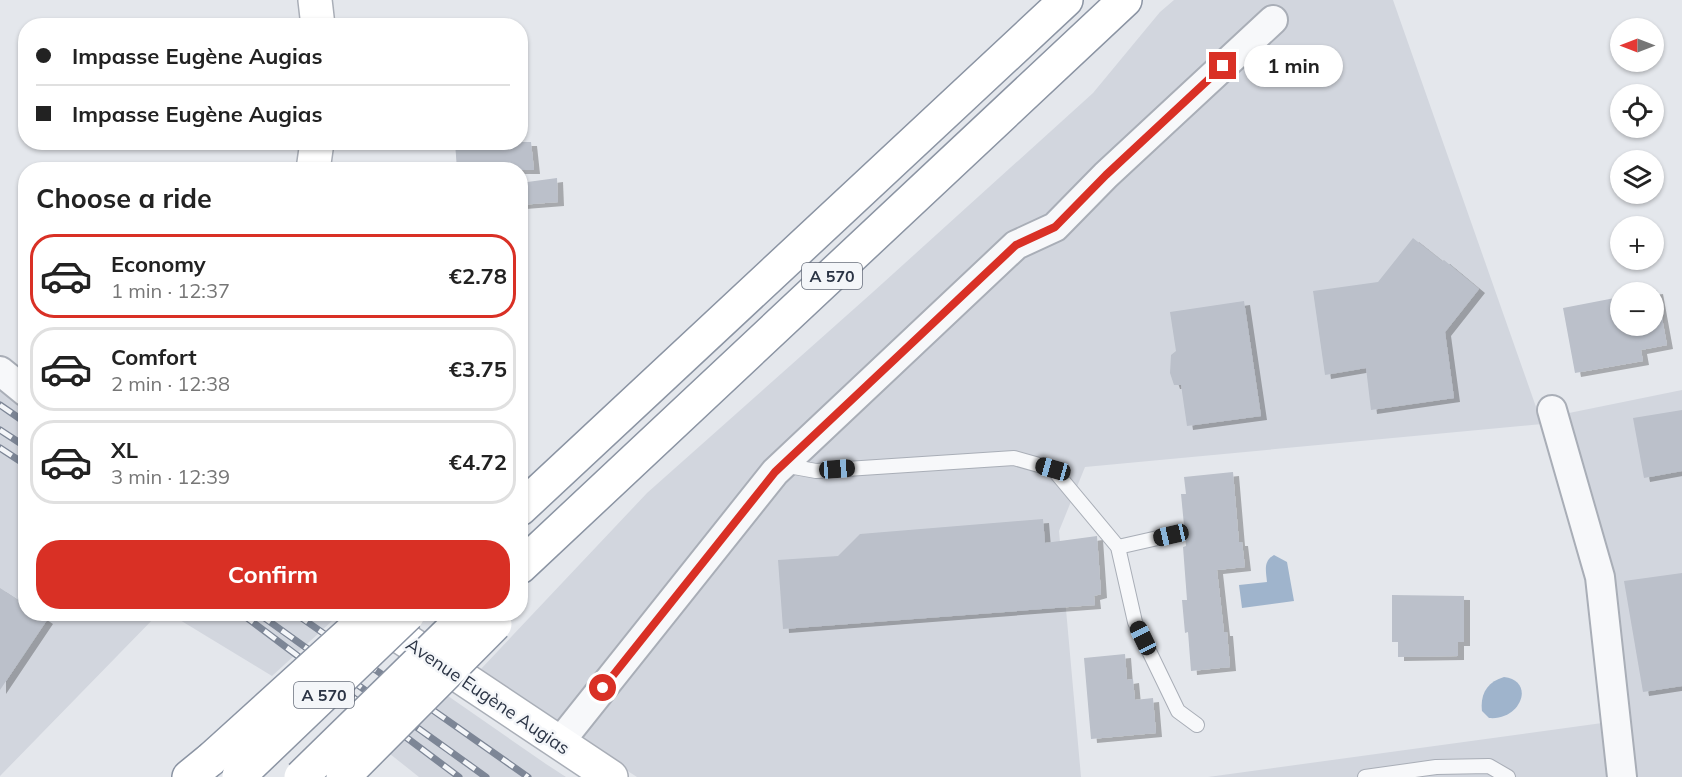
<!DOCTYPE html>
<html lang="en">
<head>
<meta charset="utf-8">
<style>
	:root { --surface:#fff; --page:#f2f2f2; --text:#222; --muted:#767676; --line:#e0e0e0; --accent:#d93025 }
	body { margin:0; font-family:Mulish,sans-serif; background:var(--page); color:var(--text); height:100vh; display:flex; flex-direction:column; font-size:22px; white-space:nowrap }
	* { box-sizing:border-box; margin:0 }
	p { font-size:20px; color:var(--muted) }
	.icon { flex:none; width:33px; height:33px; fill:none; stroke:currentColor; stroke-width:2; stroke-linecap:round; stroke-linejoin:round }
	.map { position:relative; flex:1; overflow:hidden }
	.side { position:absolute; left:18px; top:162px; width:510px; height:459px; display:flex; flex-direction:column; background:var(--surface); border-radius:24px; box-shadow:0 2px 4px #0004 }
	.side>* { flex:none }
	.guide { position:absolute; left:18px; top:18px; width:510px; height:132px; border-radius:24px; box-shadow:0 2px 4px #0004; display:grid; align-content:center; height:132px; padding:0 18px; background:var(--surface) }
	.needle { width:39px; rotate:270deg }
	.controls { position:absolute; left:1610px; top:18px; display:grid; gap:12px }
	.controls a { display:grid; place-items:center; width:54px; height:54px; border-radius:50%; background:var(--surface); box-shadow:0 2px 4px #0004; font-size:30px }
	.end { position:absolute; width:27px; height:27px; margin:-14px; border:8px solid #d93025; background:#fff; box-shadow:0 0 0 3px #fff }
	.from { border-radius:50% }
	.bubble { position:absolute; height:42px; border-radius:21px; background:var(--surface); box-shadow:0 2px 4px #0004; font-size:20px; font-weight:700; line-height:42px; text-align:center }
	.car { position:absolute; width:18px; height:36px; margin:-18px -9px; border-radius:8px; box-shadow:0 0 4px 2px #0007; background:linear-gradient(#222 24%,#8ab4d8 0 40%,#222 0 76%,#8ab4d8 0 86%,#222 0) }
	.guide b { display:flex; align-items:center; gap:21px; height:57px; font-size:22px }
	.guide b+b { border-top:2px solid var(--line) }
	.guide i { width:15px; height:15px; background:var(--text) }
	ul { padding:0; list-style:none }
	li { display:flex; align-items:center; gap:18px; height:84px; margin:0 12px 9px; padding:0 6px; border:3px solid var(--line); border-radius:24px }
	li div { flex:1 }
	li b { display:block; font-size:22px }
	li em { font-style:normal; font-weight:700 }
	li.selected { border-color:var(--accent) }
	li>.icon { width:54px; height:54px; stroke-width:1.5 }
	h2 { padding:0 18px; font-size:27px; line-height:72px }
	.cta { display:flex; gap:12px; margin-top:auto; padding:12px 18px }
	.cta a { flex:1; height:69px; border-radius:24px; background:var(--accent); color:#fff; font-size:24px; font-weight:700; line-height:69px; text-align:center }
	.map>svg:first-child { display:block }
	.built { fill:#d2d6de }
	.water { fill:#9fb4cc }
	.building { fill:#bbc0ca; filter:url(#shadow) }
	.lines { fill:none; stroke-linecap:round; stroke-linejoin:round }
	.service-casing { stroke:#a9aeb7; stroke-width:16 }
	.minor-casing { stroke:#a9aeb7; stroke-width:32 }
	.secondary-casing { stroke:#a9aeb7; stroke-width:36 }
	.motorway-casing { stroke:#8b94a3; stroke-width:36 }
	.service { stroke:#f7f8fa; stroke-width:14 }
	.minor { stroke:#f7f8fa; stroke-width:28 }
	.secondary { stroke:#fff; stroke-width:33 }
	.motorway { stroke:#fff; stroke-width:33 }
	.rail-casing { stroke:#7d8696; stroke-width:7 }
	.rail { stroke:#f4f6f9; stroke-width:4.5; stroke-dasharray:14; stroke-linecap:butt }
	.motorway-bridge-casing { stroke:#8b94a3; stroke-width:36; stroke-linecap:butt }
	.motorway-bridge { stroke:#fff; stroke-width:33 }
	.route { stroke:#d93025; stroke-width:8 }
	.labels { text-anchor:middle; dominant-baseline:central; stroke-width:5; stroke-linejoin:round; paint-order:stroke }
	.shield { fill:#f4f6f9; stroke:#676e7b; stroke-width:1.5 }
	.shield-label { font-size:16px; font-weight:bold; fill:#2b3445 }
	.street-label { font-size:18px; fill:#2b3445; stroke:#f4f6f9 }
</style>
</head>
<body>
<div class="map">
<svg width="1682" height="777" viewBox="0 0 1682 777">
	<defs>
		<filter id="shadow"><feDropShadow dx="6" dy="4" stdDeviation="0" flood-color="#0004"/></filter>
	</defs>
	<rect width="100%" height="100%" fill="#e4e7ec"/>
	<g class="built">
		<path d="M 1174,0 L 1393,0 L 1542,424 L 1085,467 L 1059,531 L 1081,777 L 637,777 L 584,743 L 480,670 L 647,493 L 873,292 L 1093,93 L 1160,12 Z"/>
		<path d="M 1682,390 L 1682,777 L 1208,777 L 1624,720 L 1606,587 L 1569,413 Z"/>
		<path d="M 0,391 L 25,409 L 26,614 L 158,614 L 0,776 Z"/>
		<path d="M 170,614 L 321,614 L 332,621 L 272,676 Z"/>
		<path d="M 448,696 L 546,764 L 566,777 L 419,777 L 390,754 Z"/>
	</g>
	<g class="water">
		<path d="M 1274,555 L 1287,562 L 1294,601 L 1242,608 L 1239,585 L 1267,582 C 1266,571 1263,561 1274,555 Z"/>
		<path d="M 1504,677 C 1536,681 1521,721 1489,718 L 1482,711 C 1480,694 1487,682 1504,677 Z"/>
	</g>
	<g class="building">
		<path d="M 455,142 L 531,142 L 534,170 L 457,170 Z"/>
		<path d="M 557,178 L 558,202 L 520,205 L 520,183 Z"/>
		<path d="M 1413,238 L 1442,261 L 1444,260 L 1479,289 L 1445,332 L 1454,398 L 1371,410 L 1366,368 L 1325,375 L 1313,291 L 1378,282 Z"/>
		<path d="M 1657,290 L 1667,345 L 1641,350 L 1643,361 L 1575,373 L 1563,308 L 1620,297 L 1620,326 L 1653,326 L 1653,292 L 1643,292 Z"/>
		<path d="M 1244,301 L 1261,416 L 1187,426 L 1181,385 L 1174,385 L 1170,373 L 1171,355 L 1176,351 L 1170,312 Z"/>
		<path d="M 1682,410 L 1682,471 L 1644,478 L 1633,418 Z"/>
		<path d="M 1233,472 L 1239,542 L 1242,542 L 1245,567 L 1217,570 L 1224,632 L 1227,632 L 1230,667 L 1191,671 L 1188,632 L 1185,633 L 1182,600 L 1187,600 L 1183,547 L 1186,546 L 1181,494 L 1186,494 L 1184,477 Z"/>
		<path d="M 1043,519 L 1045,543 L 1097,536 L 1101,594 L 1094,596 L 1095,605 L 783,629 L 778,560 L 838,556 L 860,534 Z"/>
		<path d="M 1682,573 L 1682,686 L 1643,692 L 1624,581 Z"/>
		<path d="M 0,588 L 26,605 L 26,614 L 38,614 L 47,620 L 0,690 Z"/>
		<path d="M 1392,595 L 1464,596 L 1464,642 L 1458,642 L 1458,656 L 1398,657 L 1398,642 L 1392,642 Z"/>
		<path d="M 1125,654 L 1127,680 L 1133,679 L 1135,700 L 1153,698 L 1156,733 L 1091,739 L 1084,658 Z"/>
	</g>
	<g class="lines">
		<defs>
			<g id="service">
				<path d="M 783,465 L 816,471 L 1014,458 L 1053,469 L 1118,547 L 1135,622 L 1178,711 L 1197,725"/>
				<path d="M 1118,547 L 1171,535"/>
				<path d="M 1365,777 L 1436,767 L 1489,766 L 1508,777"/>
			</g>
			<g id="minor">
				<path d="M 0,371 L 26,392"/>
				<path d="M 1552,410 L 1600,577 L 1622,777"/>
				<path d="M 559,743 L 775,472 L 1016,245 L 1055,227 L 1106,175 L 1273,20"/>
			</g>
			<g id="secondary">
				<path d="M 315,0 L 318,26"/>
				<path d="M 313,170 L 317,142"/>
				<path d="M 368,615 L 611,777"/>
			</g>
			<g id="motorway">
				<path d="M 520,509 L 1066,0"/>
				<path d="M 520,567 L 1125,0"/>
				<path d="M 189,777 L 211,759"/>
			</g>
		</defs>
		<use href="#service" class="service-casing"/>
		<use href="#minor" class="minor-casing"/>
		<use href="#secondary" class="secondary-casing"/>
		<use href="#motorway" class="motorway-casing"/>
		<use href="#service" class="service"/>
		<use href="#minor" class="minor"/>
		<use href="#secondary" class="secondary"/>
		<use href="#motorway" class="motorway"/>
		<defs>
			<g id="rail">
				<path d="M 0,405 L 26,423"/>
				<path d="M 0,430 L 26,447"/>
				<path d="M 0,448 L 26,465"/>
				<path d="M 242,614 L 459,777"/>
				<path d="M 259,614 L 486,777"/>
				<path d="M 296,614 L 528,777"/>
			</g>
		</defs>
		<use href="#rail" class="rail-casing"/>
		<use href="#rail" class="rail"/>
		<defs>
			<g id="motorway-bridge">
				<path d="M 211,759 L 371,614"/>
				<path d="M 239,776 L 408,614"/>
				<path d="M 301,777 L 468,614"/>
				<path d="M 343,777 L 495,624"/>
			</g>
		</defs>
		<use href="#motorway-bridge" class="motorway-bridge-casing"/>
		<use href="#motorway-bridge" class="motorway-bridge"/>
	</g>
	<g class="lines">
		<path class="route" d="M 603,688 L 775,472 L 1016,245 L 1055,227 L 1106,175 L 1223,66"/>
	</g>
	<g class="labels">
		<g class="shield">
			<rect x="802" y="263" width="60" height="26" rx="4.5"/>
			<rect x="294" y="682" width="60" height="26" rx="4.5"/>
		</g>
		<g class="shield-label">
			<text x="832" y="276">A 570</text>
			<text x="324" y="695">A 570</text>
		</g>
		<g class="street-label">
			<text transform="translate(488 696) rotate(34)">Avenue Eugène Augias</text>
		</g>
	</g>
</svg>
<div class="controls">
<a><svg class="needle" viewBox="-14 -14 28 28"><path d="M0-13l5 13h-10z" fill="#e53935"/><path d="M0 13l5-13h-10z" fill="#767676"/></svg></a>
<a><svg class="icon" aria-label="locate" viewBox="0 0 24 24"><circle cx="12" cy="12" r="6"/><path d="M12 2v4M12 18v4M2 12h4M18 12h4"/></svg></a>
<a><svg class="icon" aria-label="layers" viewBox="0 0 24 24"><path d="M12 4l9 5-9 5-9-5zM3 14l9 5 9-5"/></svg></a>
<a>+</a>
<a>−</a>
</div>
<i class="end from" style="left:603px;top:688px"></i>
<i class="end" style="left:1223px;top:66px"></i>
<div class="bubble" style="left:1244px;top:45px;width:99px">1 min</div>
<i class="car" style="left:837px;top:469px;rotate:86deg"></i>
<i class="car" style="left:1053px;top:469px;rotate:286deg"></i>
<i class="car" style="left:1171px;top:535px;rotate:257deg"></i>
<i class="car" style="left:1143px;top:638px;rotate:334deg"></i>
<div class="guide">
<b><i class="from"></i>Impasse Eugène Augias</b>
<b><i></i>Impasse Eugène Augias</b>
</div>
<section class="side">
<h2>Choose a ride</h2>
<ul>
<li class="selected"><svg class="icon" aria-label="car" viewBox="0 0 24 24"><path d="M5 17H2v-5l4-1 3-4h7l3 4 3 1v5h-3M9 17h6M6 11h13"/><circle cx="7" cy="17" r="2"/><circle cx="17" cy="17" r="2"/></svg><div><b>Economy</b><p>1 min · 12:37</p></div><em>€2.78</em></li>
<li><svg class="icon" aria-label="car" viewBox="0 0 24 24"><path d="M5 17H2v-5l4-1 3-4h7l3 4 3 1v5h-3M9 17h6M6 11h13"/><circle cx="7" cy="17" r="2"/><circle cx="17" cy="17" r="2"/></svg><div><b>Comfort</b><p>2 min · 12:38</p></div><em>€3.75</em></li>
<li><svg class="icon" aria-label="car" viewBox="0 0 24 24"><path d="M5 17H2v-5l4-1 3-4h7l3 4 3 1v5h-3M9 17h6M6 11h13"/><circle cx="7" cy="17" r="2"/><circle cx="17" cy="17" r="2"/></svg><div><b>XL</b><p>3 min · 12:39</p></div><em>€4.72</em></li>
</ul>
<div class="cta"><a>Confirm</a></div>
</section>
</div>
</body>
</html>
